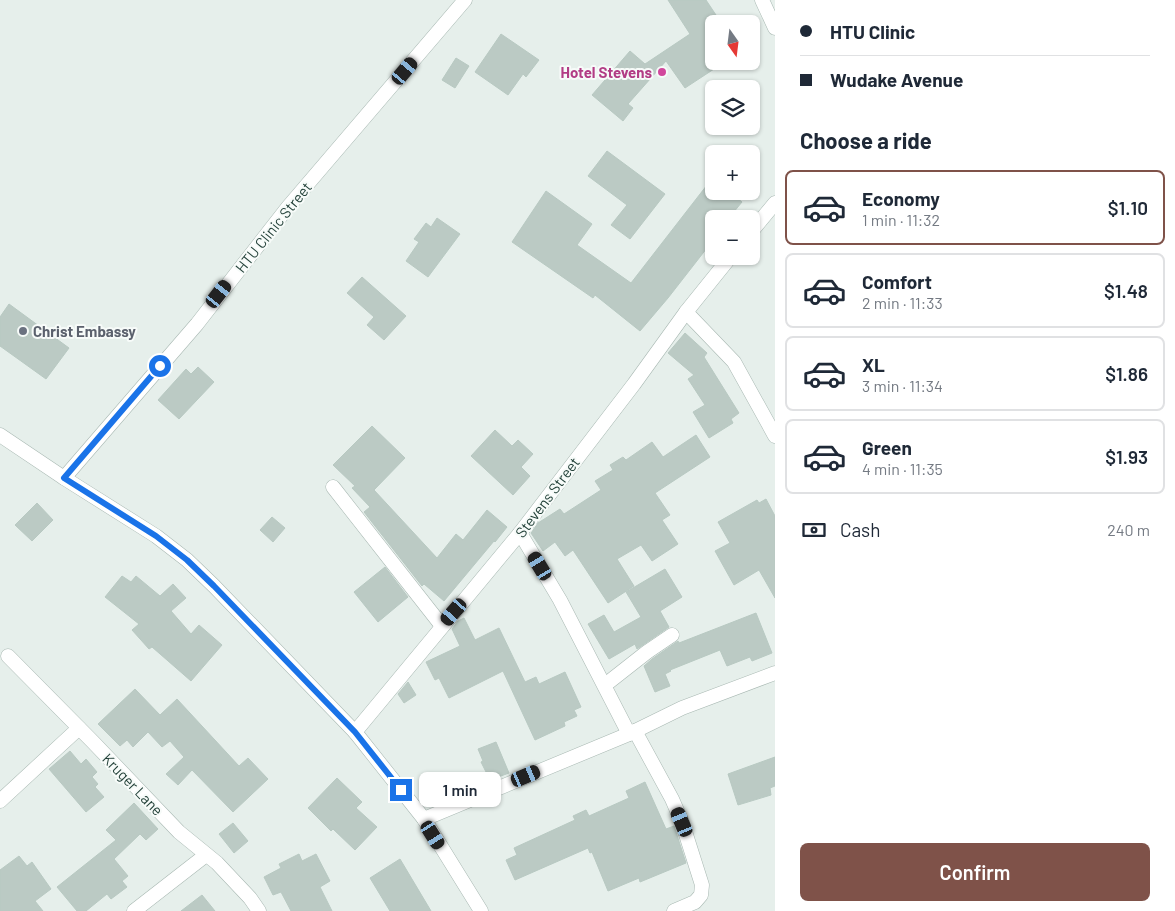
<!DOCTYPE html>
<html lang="en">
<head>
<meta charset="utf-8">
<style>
	:root { --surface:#fff; --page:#f6f6f7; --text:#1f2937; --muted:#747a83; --line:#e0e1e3; --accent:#7f5249 }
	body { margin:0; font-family:Barlow,sans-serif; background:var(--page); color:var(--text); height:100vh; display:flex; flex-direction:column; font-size:19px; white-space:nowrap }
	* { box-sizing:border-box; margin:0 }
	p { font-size:16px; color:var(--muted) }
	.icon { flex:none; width:28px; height:28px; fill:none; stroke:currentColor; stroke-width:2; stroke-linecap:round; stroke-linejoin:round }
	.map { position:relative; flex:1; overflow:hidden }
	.details { display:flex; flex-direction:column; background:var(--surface); width:400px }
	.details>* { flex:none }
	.guide { display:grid; align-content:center; height:110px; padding:0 25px; background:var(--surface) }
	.needle { width:32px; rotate:166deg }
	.tools { position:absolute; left:705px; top:15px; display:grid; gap:10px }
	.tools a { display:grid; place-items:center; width:55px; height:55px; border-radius:8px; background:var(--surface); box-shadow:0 1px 4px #0004; font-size:25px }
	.end { position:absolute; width:22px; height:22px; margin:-11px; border:6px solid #1a73e8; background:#fff; box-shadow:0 0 0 2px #fff }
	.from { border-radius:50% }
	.bubble { position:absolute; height:35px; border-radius:8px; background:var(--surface); box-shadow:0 1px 4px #0004; font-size:16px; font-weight:600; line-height:35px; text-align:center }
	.car { position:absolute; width:15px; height:30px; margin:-15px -8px; border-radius:6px; box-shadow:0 0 4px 1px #0007; background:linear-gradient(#222 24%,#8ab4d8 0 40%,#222 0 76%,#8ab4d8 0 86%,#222 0) }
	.guide b { display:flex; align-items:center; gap:18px; height:48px; font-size:19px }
	.guide b+b { border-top:1px solid var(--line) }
	.guide i { width:12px; height:12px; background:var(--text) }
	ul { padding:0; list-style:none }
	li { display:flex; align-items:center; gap:15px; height:75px; margin:0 10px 8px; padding:0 15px; border:2px solid var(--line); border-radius:8px }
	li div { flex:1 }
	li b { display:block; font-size:19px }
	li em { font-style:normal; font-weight:600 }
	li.current { border-color:var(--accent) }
	li>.icon { width:45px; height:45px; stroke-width:1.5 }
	h2 { padding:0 25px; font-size:22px; line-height:60px }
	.pay { display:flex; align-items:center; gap:12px; height:55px; padding:0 25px; font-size:19px }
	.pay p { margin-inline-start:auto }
	.button { display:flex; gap:10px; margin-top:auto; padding:10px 25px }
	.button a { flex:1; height:58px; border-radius:8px; background:var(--accent); color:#fff; font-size:20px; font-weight:600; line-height:58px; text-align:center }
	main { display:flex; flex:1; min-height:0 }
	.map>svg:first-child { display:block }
	.building { fill:#bbcac4; stroke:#b8c9c2 }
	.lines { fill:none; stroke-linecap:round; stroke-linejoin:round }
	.street-casing { stroke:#a8b8b2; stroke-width:15 }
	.street { stroke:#fff; stroke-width:14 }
	.route { stroke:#1a73e8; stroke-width:6 }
	.hotel-dot { fill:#d1479c; stroke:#f7fbf9; stroke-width:2 }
	.worship-dot { fill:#6b7280; stroke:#f7fbf9; stroke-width:2 }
	.labels { text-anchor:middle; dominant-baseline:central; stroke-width:4; stroke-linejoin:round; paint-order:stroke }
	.hotel-label { font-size:15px; font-weight:bold; fill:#b23c85; stroke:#f7fbf9; text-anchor:end }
	.street-label { font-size:15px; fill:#24423a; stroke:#f7fbf9 }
	.worship-label { font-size:15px; font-weight:bold; fill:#5b616d; stroke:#f7fbf9; text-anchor:start }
</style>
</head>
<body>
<main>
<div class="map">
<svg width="775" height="911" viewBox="0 0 775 911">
	<rect width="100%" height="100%" fill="#e6efeb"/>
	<g class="building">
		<path d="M 668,0 L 706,0 L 722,24 L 714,24 L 714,69 L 685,88 L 666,61 L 628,104 L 633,108 L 623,121 L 592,95 L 630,51 L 645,64 L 690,34 Z"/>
		<path d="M 501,34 L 539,60 L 526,77 L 523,74 L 508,95 L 475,72 Z"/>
		<path d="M 456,58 L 469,66 L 455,88 L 442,80 Z"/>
		<path d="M 607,151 L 665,194 L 630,239 L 611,225 L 627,205 L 588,176 Z"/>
		<path d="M 714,176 L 714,191 L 728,191 L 742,202 L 728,219 L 714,219 L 714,239 L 668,298 L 640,331 L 595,295 L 593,298 L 512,242 L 546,191 L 592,224 L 577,245 L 631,283 Z"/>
		<path d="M 437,218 L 460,234 L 428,277 L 406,261 L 419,242 L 414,239 L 426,223 L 431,227 Z"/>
		<path d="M 362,277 L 406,316 L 384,340 L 367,325 L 374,317 L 347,293 Z"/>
		<path d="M 9,304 L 69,348 L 46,379 L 0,346 L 0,317 Z"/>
		<path d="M 685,333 L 707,353 L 704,357 L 739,413 L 731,419 L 733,423 L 709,438 L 693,412 L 705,405 L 688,379 L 694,375 L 668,353 Z"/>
		<path d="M 198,367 L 214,382 L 179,419 L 158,400 L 186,369 L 191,374 Z"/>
		<path d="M 372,426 L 405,458 L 374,490 L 437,558 L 456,534 L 463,540 L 487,510 L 507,527 L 495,542 L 494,541 L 444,601 L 424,584 L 422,586 L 364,512 L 370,507 L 352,488 L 355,486 L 333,465 Z"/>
		<path d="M 495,430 L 512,446 L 518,440 L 533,454 L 521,467 L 530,476 L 513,495 L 471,456 Z"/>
		<path d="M 696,435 L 710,457 L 655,493 L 670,515 L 662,520 L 678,544 L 652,561 L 641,545 L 617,559 L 634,586 L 608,603 L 573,550 L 565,556 L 555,542 L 543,551 L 531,533 L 538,523 L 560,509 L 564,514 L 601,490 L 595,481 L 613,470 L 610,465 L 623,457 L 626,460 L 652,442 L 663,457 Z"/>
		<path d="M 766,499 L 775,516 L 775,598 L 759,570 L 734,585 L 715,551 L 730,543 L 718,522 L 757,500 L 759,503 Z"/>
		<path d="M 37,503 L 53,520 L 32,541 L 15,525 Z"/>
		<path d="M 272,517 L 285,528 L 273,542 L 260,530 Z"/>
		<path d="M 385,567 L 408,597 L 378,622 L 354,592 Z"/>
		<path d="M 665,569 L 682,597 L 660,611 L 669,627 L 637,649 L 635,644 L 609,659 L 588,624 L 604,615 L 614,632 L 641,617 L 626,592 Z"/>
		<path d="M 122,576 L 131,582 L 136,576 L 160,596 L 173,584 L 186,598 L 171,611 L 191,634 L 199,625 L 222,645 L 191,681 L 152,647 L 149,649 L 132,630 L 139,624 L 105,597 Z"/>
		<path d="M 756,613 L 772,653 L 752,661 L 750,657 L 727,666 L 720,650 L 670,670 L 671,671 L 665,674 L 670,686 L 655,692 L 644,666 L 652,659 L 678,641 L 679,643 Z"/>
		<path d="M 464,618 L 475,640 L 499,628 L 525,682 L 536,677 L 539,684 L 565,672 L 581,707 L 574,710 L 577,716 L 564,722 L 565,726 L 535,740 L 503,671 L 449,698 L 439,678 L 435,680 L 426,662 L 460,646 L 452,629 L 458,621 Z"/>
		<path d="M 408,682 L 416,695 L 404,703 L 398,694 Z"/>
		<path d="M 135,689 L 160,715 L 177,699 L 239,766 L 248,758 L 268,779 L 233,812 L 192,770 L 178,785 L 166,774 L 184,757 L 170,741 L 162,747 L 148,732 L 133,747 L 127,740 L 120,746 L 98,724 Z"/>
		<path d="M 496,742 L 509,773 L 490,780 L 481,762 L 483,761 L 478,749 Z"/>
		<path d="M 70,751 L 81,764 L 86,759 L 97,772 L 92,777 L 98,784 L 95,787 L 104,797 L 86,812 L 49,769 Z"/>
		<path d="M 775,757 L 775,786 L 770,788 L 771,795 L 738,805 L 728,774 Z"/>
		<path d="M 337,778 L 362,802 L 356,808 L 377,827 L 355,850 L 333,829 L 331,831 L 308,808 Z"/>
		<path d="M 645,782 L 666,829 L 674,826 L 686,863 L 640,882 L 639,878 L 608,891 L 592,852 L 590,853 L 588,848 L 515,880 L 506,860 L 517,855 L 514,848 L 575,820 L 573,816 L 586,810 L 589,816 L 629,798 L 626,791 Z"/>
		<path d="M 134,803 L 158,829 L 146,840 L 140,834 L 114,859 L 128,876 L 122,881 L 127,887 L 111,899 L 107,894 L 86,911 L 77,911 L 57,887 L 116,840 L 106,830 Z"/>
		<path d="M 233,823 L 248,841 L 234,853 L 219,834 Z"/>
		<path d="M 299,854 L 302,861 L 316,854 L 330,881 L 320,887 L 332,911 L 291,911 L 281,892 L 273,895 L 264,877 L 281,868 L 279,864 Z"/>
		<path d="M 19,856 L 27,866 L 32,862 L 51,889 L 35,901 L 43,911 L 0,911 L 0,870 Z"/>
		<path d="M 400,859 L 431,911 L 390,911 L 370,878 Z"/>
		<path d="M 202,895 L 215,911 L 181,911 Z"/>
	</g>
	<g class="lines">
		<defs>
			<g id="street">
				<path d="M 762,0 L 775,28"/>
				<path d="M 751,232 L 775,203"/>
				<path d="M 686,312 L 734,362 L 775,436"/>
				<path d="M 0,435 L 64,478 L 156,536 L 187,560 L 214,586 L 355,732 L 424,819 L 481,911"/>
				<path d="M 64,478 L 197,324 L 288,207 L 465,0"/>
				<path d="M 333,487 L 442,626"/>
				<path d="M 520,533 L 560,600 L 629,734"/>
				<path d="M 8,656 L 93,742 L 179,832 L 217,863 L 250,898 L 259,911"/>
				<path d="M 605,685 L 647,652 L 672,635"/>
				<path d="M 635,731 L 672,799 L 682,822 L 702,885 L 701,895 L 695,902 L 674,911"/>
				<path d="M 355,732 L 520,533 L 634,384 L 686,312 L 731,256"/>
				<path d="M 0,801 L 79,728"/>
				<path d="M 424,819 L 629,734 L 682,708 L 775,673"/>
				<path d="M 134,911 L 206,855"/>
			</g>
		</defs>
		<use href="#street" class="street-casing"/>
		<use href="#street" class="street"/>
	</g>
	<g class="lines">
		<path class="route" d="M 160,366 L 64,478 L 156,536 L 187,560 L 214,586 L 355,732 L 401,790"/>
	</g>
	<circle class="hotel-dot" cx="662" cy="72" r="5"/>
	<circle class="worship-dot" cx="23" cy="331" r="5"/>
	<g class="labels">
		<g class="hotel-label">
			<text x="652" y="72">Hotel Stevens</text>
		</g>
		<g class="street-label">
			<text transform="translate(273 227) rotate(-51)">HTU Clinic Street</text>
			<text transform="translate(547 497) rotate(-53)">Stevens Street</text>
			<text transform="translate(133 784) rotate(46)">Kruger Lane</text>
		</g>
		<g class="worship-label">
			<text x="33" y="331">Christ Embassy</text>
		</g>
	</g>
</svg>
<div class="tools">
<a><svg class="needle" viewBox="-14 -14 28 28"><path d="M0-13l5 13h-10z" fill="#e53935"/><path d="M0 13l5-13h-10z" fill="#747a83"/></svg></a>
<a><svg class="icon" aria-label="layers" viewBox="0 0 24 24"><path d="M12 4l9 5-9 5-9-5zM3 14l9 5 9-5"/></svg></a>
<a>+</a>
<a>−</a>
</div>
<i class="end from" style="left:160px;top:366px"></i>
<i class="end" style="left:401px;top:790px"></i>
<div class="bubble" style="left:419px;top:772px;width:82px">1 min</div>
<i class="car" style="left:405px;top:71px;rotate:40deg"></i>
<i class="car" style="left:219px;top:294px;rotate:38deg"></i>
<i class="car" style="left:540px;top:566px;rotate:329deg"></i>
<i class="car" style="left:454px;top:612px;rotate:221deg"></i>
<i class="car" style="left:526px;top:776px;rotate:67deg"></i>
<i class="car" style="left:682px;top:822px;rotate:337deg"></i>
<i class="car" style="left:433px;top:835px;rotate:148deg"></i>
</div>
<section class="details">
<div class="guide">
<b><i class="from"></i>HTU Clinic</b>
<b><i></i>Wudake Avenue</b>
</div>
<h2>Choose a ride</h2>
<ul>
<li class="current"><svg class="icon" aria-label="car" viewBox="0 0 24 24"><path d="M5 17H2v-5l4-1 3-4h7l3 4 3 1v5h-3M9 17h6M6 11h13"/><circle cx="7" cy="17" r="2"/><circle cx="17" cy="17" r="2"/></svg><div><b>Economy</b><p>1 min · 11:32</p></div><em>$1.10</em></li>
<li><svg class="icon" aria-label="car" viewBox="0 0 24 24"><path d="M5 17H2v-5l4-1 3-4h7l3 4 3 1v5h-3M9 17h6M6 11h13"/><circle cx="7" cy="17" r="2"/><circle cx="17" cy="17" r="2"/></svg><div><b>Comfort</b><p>2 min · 11:33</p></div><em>$1.48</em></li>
<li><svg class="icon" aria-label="car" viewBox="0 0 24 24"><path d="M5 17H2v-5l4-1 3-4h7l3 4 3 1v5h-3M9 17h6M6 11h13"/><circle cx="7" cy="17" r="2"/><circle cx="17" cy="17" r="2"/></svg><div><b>XL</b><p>3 min · 11:34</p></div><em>$1.86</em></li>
<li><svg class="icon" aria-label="car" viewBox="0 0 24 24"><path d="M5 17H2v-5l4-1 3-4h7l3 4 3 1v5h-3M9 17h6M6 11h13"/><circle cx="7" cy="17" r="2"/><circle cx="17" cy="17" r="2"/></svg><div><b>Green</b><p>4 min · 11:35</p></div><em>$1.93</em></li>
</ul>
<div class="pay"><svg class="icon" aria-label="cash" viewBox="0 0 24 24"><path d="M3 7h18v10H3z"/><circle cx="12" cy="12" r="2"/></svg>Cash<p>240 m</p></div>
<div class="button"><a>Confirm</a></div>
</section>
</main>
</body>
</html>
